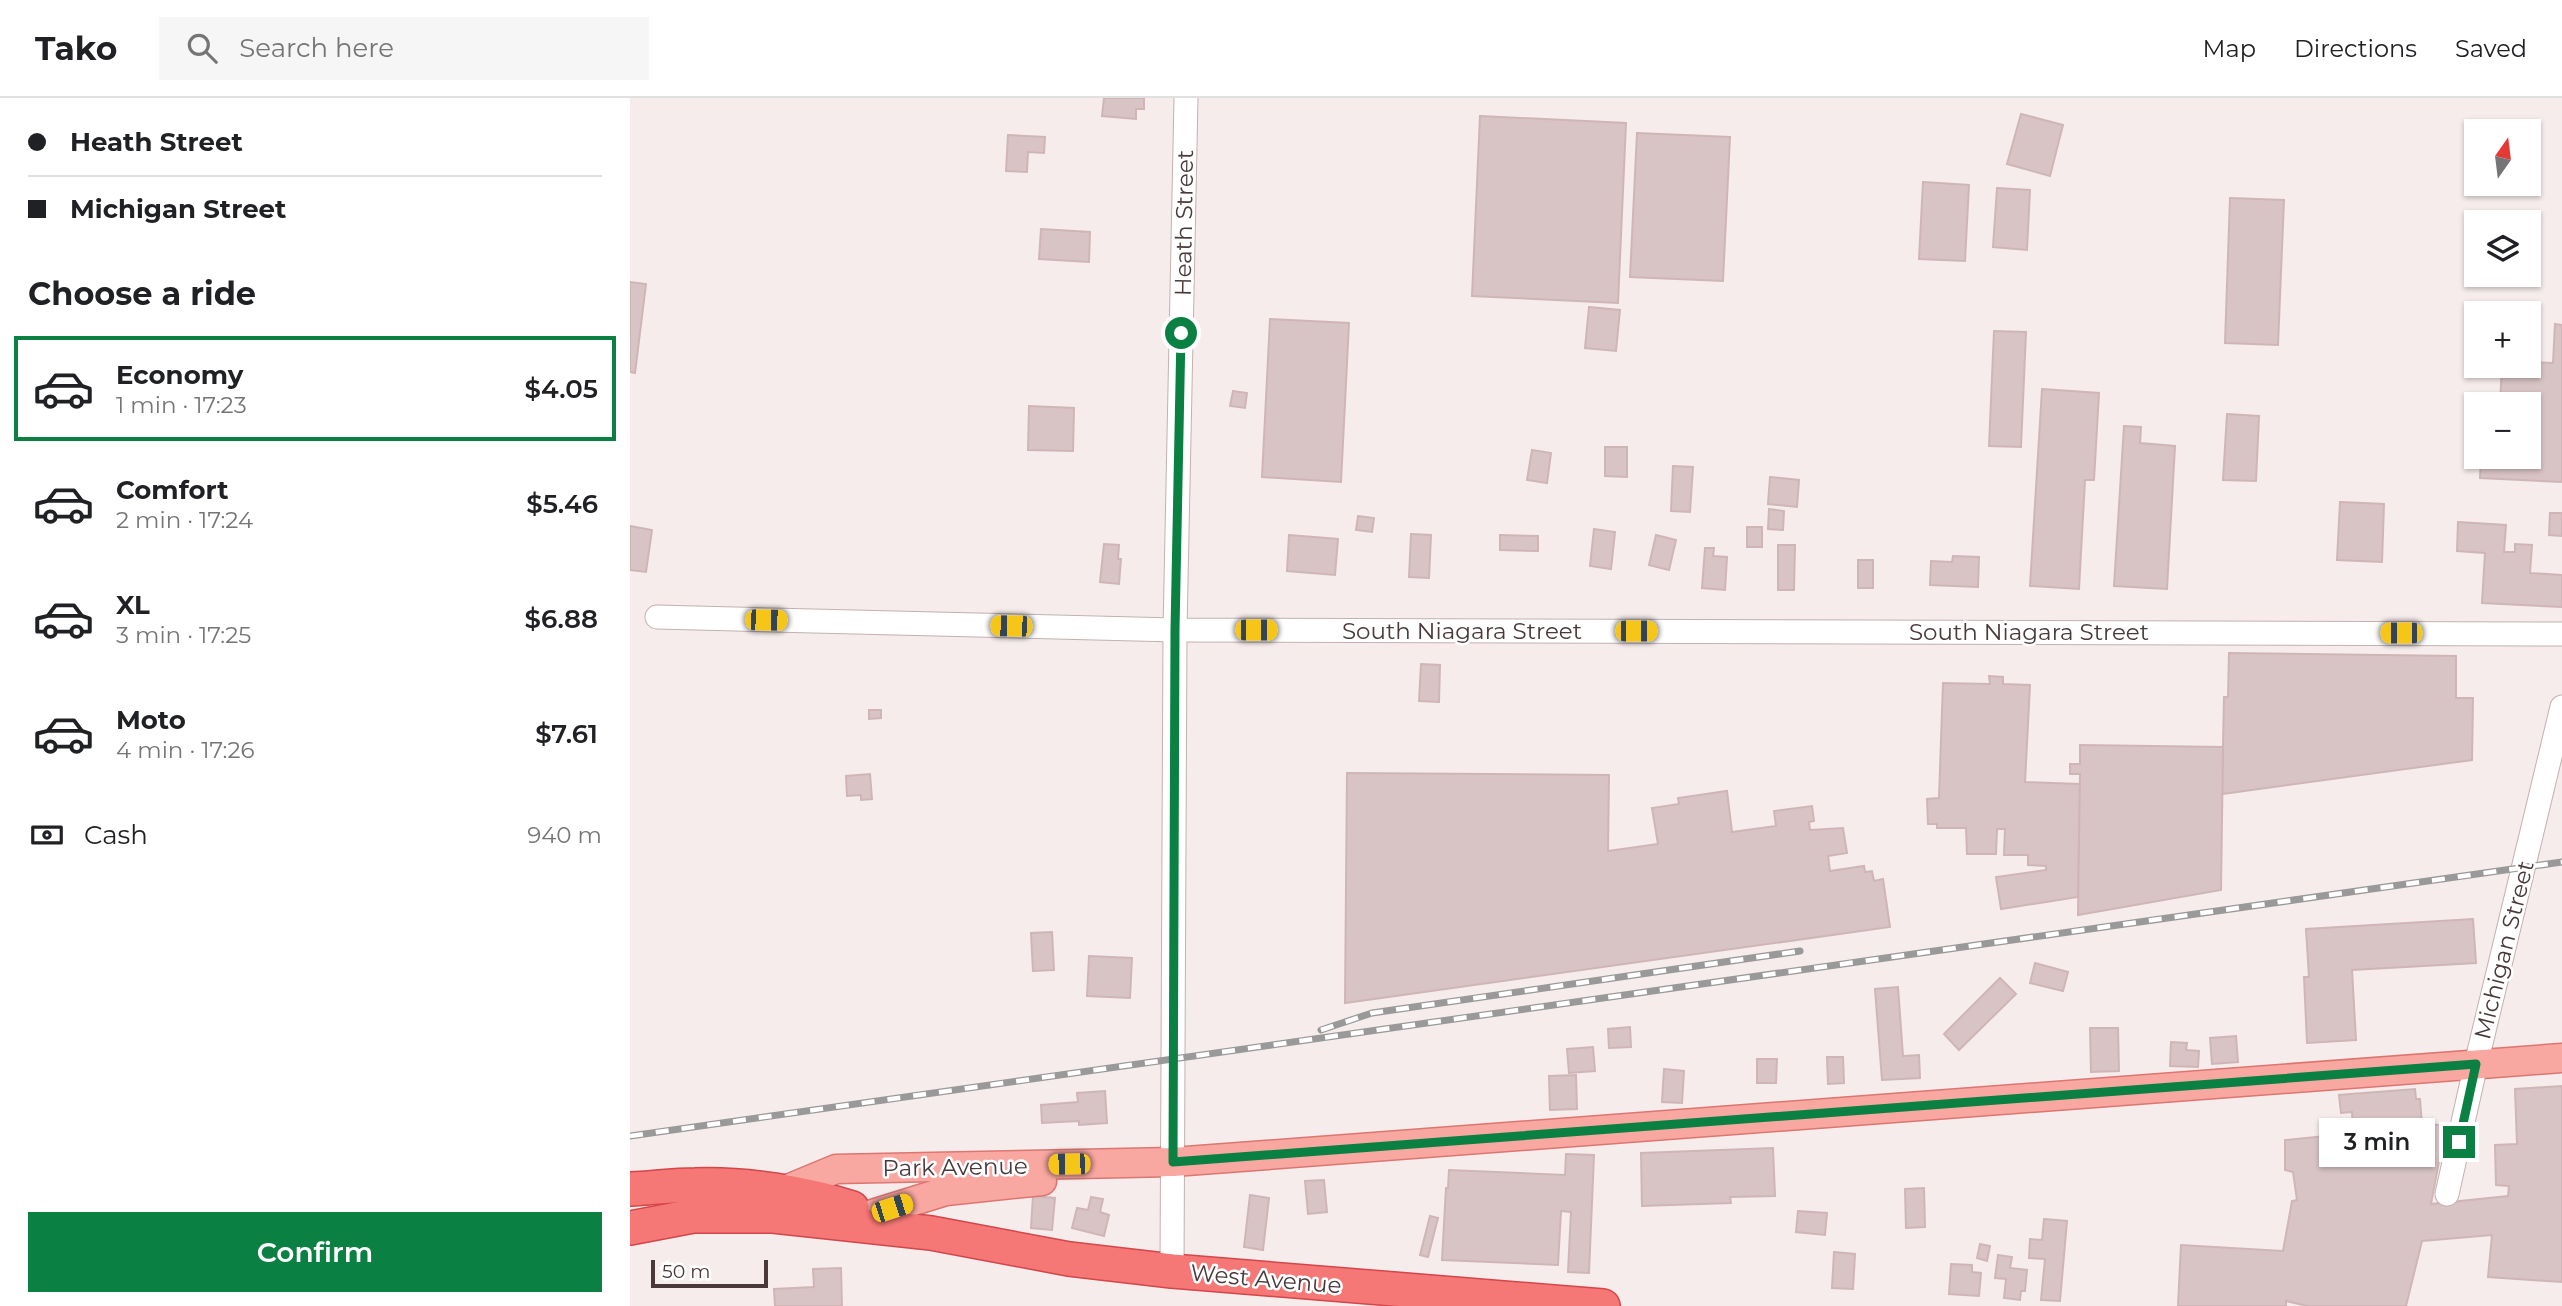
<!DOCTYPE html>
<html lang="en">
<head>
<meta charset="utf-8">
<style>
	:root { --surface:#fff; --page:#f6f6f6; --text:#202124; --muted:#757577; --line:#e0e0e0; --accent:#0b8043 }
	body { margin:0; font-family:Montserrat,sans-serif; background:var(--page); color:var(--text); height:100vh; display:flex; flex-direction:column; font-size:26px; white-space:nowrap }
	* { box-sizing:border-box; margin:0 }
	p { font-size:23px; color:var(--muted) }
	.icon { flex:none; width:38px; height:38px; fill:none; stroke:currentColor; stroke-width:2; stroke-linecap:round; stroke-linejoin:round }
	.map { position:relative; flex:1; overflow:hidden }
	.sheet { display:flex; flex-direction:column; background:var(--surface); width:630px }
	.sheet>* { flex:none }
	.banner { display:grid; align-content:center; height:154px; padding:0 28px; background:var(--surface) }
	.needle { width:46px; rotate:14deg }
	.controls { position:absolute; left:1834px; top:21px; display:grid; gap:14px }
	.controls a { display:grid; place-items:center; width:77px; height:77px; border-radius:0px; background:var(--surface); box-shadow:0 2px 5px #0004; font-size:35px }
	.scale { position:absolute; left:21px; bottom:18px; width:117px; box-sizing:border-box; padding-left:7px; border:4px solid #49393a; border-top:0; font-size:19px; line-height:24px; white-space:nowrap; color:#49393a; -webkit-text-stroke:5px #fff; paint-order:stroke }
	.end { position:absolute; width:32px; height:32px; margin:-16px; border:9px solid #0b8043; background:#fff; box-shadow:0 0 0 4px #fff }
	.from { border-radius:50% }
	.bubble { position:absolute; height:49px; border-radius:0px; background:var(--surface); box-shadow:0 2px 5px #0004; font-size:23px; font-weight:600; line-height:49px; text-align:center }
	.car { position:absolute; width:21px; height:42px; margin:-21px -10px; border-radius:9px; box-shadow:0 0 5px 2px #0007; background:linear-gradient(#f5c518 24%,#345 0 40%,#f5c518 0 76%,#345 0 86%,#f5c518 0) }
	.banner b { display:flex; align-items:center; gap:24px; height:66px; font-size:26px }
	.banner b+b { border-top:2px solid var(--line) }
	.banner i { width:18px; height:18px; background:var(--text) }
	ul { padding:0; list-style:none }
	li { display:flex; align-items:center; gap:21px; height:105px; margin:0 14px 10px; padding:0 14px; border:4px solid transparent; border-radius:0px }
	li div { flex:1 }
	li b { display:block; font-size:26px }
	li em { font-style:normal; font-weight:600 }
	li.on { border-color:var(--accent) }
	li>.icon { width:63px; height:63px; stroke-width:1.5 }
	h2 { padding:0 28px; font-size:32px; line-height:84px }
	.pay { display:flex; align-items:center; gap:18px; height:77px; padding:0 28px; font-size:26px }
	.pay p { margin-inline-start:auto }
	.action { display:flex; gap:14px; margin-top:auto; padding:14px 28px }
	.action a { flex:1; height:80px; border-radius:0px; background:var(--accent); color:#fff; font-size:28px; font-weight:600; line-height:80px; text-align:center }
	header { display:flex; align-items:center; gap:42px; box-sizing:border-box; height:98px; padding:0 35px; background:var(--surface); border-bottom:2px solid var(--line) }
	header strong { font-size:33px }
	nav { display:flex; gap:38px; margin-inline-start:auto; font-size:24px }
	.search { width:490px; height:63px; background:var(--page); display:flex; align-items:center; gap:18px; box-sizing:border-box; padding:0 24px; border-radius:0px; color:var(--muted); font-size:26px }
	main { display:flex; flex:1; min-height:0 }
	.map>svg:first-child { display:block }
	.building { fill:#d9c4c5; stroke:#d0b5b6; stroke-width:2 }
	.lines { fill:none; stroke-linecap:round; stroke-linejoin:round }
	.minor-casing { stroke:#c3b1b1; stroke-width:25 }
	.major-casing { stroke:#dd7671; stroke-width:31 }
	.highway-casing { stroke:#d44649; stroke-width:36 }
	.minor { stroke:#fff; stroke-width:23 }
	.major { stroke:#f8a7a1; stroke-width:28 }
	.highway { stroke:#f57876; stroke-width:33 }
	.rail-casing { stroke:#999; stroke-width:7 }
	.rail { stroke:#fff; stroke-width:4.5; stroke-dasharray:13; stroke-linecap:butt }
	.route { stroke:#0b8043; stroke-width:9 }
	.labels { text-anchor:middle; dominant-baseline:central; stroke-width:5; stroke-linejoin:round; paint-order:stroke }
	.street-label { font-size:23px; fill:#49393a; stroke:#fff }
</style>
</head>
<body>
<header>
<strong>Tako</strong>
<div class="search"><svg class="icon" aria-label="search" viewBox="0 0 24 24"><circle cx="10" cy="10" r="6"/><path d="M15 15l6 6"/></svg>Search here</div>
<nav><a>Map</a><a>Directions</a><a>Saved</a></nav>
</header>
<main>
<section class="sheet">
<div class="banner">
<b><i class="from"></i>Heath Street</b>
<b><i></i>Michigan Street</b>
</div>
<h2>Choose a ride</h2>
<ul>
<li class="on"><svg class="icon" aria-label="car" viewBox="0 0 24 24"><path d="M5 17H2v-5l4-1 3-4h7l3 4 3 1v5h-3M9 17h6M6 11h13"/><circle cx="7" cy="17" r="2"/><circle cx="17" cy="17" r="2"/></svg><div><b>Economy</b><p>1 min · 17:23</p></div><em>$4.05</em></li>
<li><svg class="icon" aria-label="car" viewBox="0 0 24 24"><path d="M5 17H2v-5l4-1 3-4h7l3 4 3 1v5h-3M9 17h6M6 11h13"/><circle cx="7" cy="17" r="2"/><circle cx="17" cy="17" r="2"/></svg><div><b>Comfort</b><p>2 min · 17:24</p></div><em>$5.46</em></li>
<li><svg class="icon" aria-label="car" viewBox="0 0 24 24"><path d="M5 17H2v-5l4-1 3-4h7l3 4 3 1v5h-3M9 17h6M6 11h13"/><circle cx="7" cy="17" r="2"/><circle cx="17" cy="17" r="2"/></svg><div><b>XL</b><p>3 min · 17:25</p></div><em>$6.88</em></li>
<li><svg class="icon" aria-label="car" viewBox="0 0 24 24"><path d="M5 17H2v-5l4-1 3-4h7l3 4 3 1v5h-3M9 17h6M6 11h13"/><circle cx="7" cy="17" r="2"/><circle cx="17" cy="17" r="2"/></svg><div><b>Moto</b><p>4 min · 17:26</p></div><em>$7.61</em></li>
</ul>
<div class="pay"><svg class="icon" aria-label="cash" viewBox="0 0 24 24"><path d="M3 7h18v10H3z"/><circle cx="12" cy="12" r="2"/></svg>Cash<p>940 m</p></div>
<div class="action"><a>Confirm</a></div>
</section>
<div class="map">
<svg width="1932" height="1208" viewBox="0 0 1932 1208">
	<rect width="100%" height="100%" fill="#f5eceb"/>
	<g class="building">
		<path d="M 474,0 L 514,0 L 514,11 L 506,11 L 506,21 L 472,18 Z"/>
		<path d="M 1391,16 L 1433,27 L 1420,78 L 1377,66 Z"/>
		<path d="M 850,18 L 996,25 L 988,205 L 842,198 Z"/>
		<path d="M 1007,35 L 1100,39 L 1093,183 L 1000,179 Z"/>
		<path d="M 378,37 L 415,39 L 414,55 L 398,54 L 397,74 L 376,73 Z"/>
		<path d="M 1293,84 L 1339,87 L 1335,163 L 1289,161 Z"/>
		<path d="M 1367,90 L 1400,92 L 1397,152 L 1363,149 Z"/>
		<path d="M 1600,100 L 1654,102 L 1648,247 L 1595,245 Z"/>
		<path d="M 411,131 L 460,134 L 459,164 L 409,161 Z"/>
		<path d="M 0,184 L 16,186 L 5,275 L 0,274 Z"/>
		<path d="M 959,209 L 990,212 L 986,253 L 955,250 Z"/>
		<path d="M 640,221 L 719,225 L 711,384 L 632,379 Z"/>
		<path d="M 1925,226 L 1932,227 L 1932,384 L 1850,380 L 1851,359 L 1899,359 L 1899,306 L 1870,306 L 1872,268 L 1899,268 L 1899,264 L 1923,265 Z"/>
		<path d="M 1364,233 L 1396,234 L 1391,349 L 1359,348 Z"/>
		<path d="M 1412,291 L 1469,295 L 1464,382 L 1455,382 L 1449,491 L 1400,488 Z"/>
		<path d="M 603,293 L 617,295 L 615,310 L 600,308 Z"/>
		<path d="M 399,308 L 444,310 L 443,353 L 398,352 Z"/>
		<path d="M 1597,316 L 1629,318 L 1626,383 L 1593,382 Z"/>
		<path d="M 1494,328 L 1511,329 L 1510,345 L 1545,348 L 1537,491 L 1484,488 Z"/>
		<path d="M 975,349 L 997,349 L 997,379 L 975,378 Z"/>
		<path d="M 902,352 L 921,355 L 917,385 L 897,382 Z"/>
		<path d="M 1043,368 L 1063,369 L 1060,414 L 1041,413 Z"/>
		<path d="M 1140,379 L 1169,382 L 1167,409 L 1138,406 Z"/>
		<path d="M 1710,404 L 1754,406 L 1752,464 L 1707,462 Z"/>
		<path d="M 1139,411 L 1154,413 L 1153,432 L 1138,431 Z"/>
		<path d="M 1920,415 L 1932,415 L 1932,438 L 1919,437 Z"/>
		<path d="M 728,418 L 744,420 L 742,434 L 726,432 Z"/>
		<path d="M 1828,424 L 1876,427 L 1874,454 L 1885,454 L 1885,446 L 1902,447 L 1900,475 L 1932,477 L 1932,509 L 1852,505 L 1855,455 L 1827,453 Z"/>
		<path d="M 0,428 L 22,432 L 16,474 L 0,472 Z"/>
		<rect x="1117" y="429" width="15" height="20"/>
		<path d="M 964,431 L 985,434 L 981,471 L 960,468 Z"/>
		<path d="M 781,436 L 801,437 L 799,480 L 779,479 Z"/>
		<path d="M 659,437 L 708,441 L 705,477 L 657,473 Z"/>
		<path d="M 870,437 L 908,438 L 908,453 L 870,452 Z"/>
		<path d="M 1026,437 L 1046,442 L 1039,472 L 1019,467 Z"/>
		<path d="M 474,446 L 489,447 L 488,461 L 491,461 L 489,486 L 470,484 Z"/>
		<path d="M 1148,447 L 1165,447 L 1164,492 L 1148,492 Z"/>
		<path d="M 1075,450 L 1084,450 L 1083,458 L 1097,459 L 1095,492 L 1072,490 Z"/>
		<path d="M 1323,458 L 1349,459 L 1348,489 L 1300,487 L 1301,463 L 1322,464 Z"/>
		<rect x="1228" y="462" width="15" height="28"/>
		<path d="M 1599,555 L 1826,558 L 1826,600 L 1843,600 L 1842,662 L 1592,696 L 1594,599 L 1598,599 Z"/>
		<path d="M 791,566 L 810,567 L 809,604 L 789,603 Z"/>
		<path d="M 1359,578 L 1373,579 L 1373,586 L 1400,587 L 1395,684 L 1450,686 L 1448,799 L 1371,811 L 1366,779 L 1416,772 L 1416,768 L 1398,767 L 1398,757 L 1374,757 L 1375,731 L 1367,731 L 1366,756 L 1337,756 L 1336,730 L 1307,730 L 1307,726 L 1298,726 L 1297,701 L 1309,700 L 1313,585 L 1360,586 Z"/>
		<path d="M 239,612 L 251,612 L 251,620 L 239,621 Z"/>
		<path d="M 1450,647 L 1593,649 L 1591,792 L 1448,817 L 1450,676 L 1440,676 L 1440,666 L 1450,666 Z"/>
		<path d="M 717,675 L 979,677 L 978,753 L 1028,746 L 1022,710 L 1049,706 L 1048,700 L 1097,693 L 1102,734 L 1146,728 L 1144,713 L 1182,708 L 1184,723 L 1179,724 L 1180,732 L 1213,730 L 1217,755 L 1198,758 L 1200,773 L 1234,768 L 1235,774 L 1242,773 L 1244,783 L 1253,781 L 1260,829 L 715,905 Z"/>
		<path d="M 240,676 L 242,701 L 231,702 L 231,697 L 217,698 L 216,678 Z"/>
		<path d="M 1843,821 L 1846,865 L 1722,872 L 1726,942 L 1677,945 L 1674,879 L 1679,879 L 1676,831 Z"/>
		<path d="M 422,834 L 424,872 L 403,873 L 401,835 Z"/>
		<path d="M 459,858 L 502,860 L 500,900 L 457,898 Z"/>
		<path d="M 1405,865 L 1438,874 L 1433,893 L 1400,885 Z"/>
		<path d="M 1370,880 L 1386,896 L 1329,952 L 1314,936 Z"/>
		<path d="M 1268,889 L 1273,958 L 1289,957 L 1290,980 L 1252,982 L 1245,891 Z"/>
		<path d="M 1000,929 L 1001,949 L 979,950 L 978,931 Z"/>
		<path d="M 1460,930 L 1488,930 L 1489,973 L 1461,974 Z"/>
		<path d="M 1606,938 L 1608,964 L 1582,966 L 1580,940 Z"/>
		<path d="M 1541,944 L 1557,945 L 1556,952 L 1569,953 L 1568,969 L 1540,968 Z"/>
		<path d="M 963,949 L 965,973 L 939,975 L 937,951 Z"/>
		<path d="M 1197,959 L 1213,959 L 1214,985 L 1198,986 Z"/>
		<path d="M 1127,961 L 1147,961 L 1146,985 L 1127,985 Z"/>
		<path d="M 1034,971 L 1054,973 L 1052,1005 L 1032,1004 Z"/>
		<path d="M 946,977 L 947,1011 L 920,1012 L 919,978 Z"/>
		<path d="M 1932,988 L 1932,1184 L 1858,1179 L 1862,1137 L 1792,1143 L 1776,1208 L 1677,1208 L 1656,1203 L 1656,1208 L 1548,1208 L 1551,1147 L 1653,1153 L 1662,1103 L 1667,1102 L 1663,1074 L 1655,1072 L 1655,1042 L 1816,1026 L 1801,1106 L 1878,1098 L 1879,1088 L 1866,1087 L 1865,1047 L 1887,1046 L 1885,991 Z"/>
		<path d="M 1785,991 L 1786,1001 L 1790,1001 L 1792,1027 L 1723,1033 L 1722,1014 L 1711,1015 L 1709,997 Z"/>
		<path d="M 475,993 L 477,1025 L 449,1027 L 449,1023 L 412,1025 L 411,1007 L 448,1004 L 447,995 Z"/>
		<path d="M 1143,1050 L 1145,1098 L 1100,1099 L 1101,1105 L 1012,1108 L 1011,1055 Z"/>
		<path d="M 936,1056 L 964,1057 L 959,1175 L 938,1174 L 941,1114 L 931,1113 L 928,1167 L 812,1162 L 816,1090 L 818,1090 L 819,1072 L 935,1077 Z"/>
		<path d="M 694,1082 L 697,1114 L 678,1116 L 675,1083 Z"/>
		<path d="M 1294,1090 L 1295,1129 L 1276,1130 L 1275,1091 Z"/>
		<path d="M 620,1097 L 639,1100 L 633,1152 L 614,1149 Z"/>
		<path d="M 403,1098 L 425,1100 L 422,1132 L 401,1130 Z"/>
		<path d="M 461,1099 L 473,1101 L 470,1114 L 479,1117 L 474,1138 L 442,1130 L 447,1110 L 458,1112 Z"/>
		<path d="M 1168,1113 L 1197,1115 L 1195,1137 L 1166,1134 Z"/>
		<path d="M 800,1118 L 808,1120 L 798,1159 L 790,1157 Z"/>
		<path d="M 1414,1121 L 1437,1123 L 1430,1203 L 1411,1202 L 1415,1161 L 1399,1160 L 1400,1141 L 1412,1142 Z"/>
		<path d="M 1350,1146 L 1360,1148 L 1357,1163 L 1347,1160 Z"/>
		<path d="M 1204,1154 L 1225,1156 L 1223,1191 L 1202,1190 Z"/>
		<path d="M 1368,1157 L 1382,1159 L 1380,1170 L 1397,1172 L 1395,1193 L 1391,1193 L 1390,1202 L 1374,1200 L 1376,1181 L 1365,1180 Z"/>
		<path d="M 1321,1166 L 1342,1167 L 1342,1174 L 1351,1175 L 1349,1198 L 1319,1196 Z"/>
		<path d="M 211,1170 L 212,1208 L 145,1208 L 144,1191 L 184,1189 L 183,1171 Z"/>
	</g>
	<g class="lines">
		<defs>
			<g id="minor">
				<path d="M 27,519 L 545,532 L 1932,536"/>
				<path d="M 1817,1096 L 1846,966 L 1932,609"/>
				<path d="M 542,1173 L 545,532 L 556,0"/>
			</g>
			<g id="major">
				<path d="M 153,1093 L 206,1071 L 543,1064 L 1932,960"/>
				<path d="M 242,1116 L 316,1093 L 412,1083"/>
			</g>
			<g id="highway">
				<path d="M 0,1091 C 22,1090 44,1087 65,1087 C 115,1085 175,1095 222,1110"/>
				<path d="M 0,1130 L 63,1118 L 143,1118 L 301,1135 L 439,1161 L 542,1173 L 973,1208"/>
			</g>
		</defs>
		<use href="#minor" class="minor-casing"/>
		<use href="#major" class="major-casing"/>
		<use href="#highway" class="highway-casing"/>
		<use href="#minor" class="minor"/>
		<use href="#major" class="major"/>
		<use href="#highway" class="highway"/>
		<defs>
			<g id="rail">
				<path d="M 691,932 L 742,915 L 1170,853"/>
				<path d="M 0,1038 L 1932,764"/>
			</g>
		</defs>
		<use href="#rail" class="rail-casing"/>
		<use href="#rail" class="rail"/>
	</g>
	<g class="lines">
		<path class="route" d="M 551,235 L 545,532 L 543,1064 L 1846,966 L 1829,1044"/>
	</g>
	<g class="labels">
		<g class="street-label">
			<text transform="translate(554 125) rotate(-89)">Heath Street</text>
			<text x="832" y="533">South Niagara Street</text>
			<text x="1399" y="534">South Niagara Street</text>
			<text transform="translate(1874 852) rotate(-76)">Michigan Street</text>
			<text transform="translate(325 1069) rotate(-1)">Park Avenue</text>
			<text transform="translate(636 1181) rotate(5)">West Avenue</text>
		</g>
	</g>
</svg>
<div class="controls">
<a><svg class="needle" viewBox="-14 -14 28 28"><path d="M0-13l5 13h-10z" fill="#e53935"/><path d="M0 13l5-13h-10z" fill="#757577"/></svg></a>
<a><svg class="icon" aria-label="layers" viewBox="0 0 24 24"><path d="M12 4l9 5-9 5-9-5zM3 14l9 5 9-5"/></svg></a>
<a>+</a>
<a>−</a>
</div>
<div class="scale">50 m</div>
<i class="end from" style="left:551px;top:235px"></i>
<i class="end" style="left:1829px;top:1044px"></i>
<div class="bubble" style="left:1689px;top:1020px;width:116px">3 min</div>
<i class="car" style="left:136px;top:522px;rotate:91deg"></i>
<i class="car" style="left:381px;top:528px;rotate:271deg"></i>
<i class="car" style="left:626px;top:532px;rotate:90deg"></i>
<i class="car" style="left:1006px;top:533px;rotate:90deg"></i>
<i class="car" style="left:1771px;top:535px;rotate:270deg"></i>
<i class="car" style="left:439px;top:1066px;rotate:269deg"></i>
<i class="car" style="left:262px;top:1110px;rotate:72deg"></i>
</div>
</main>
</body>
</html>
